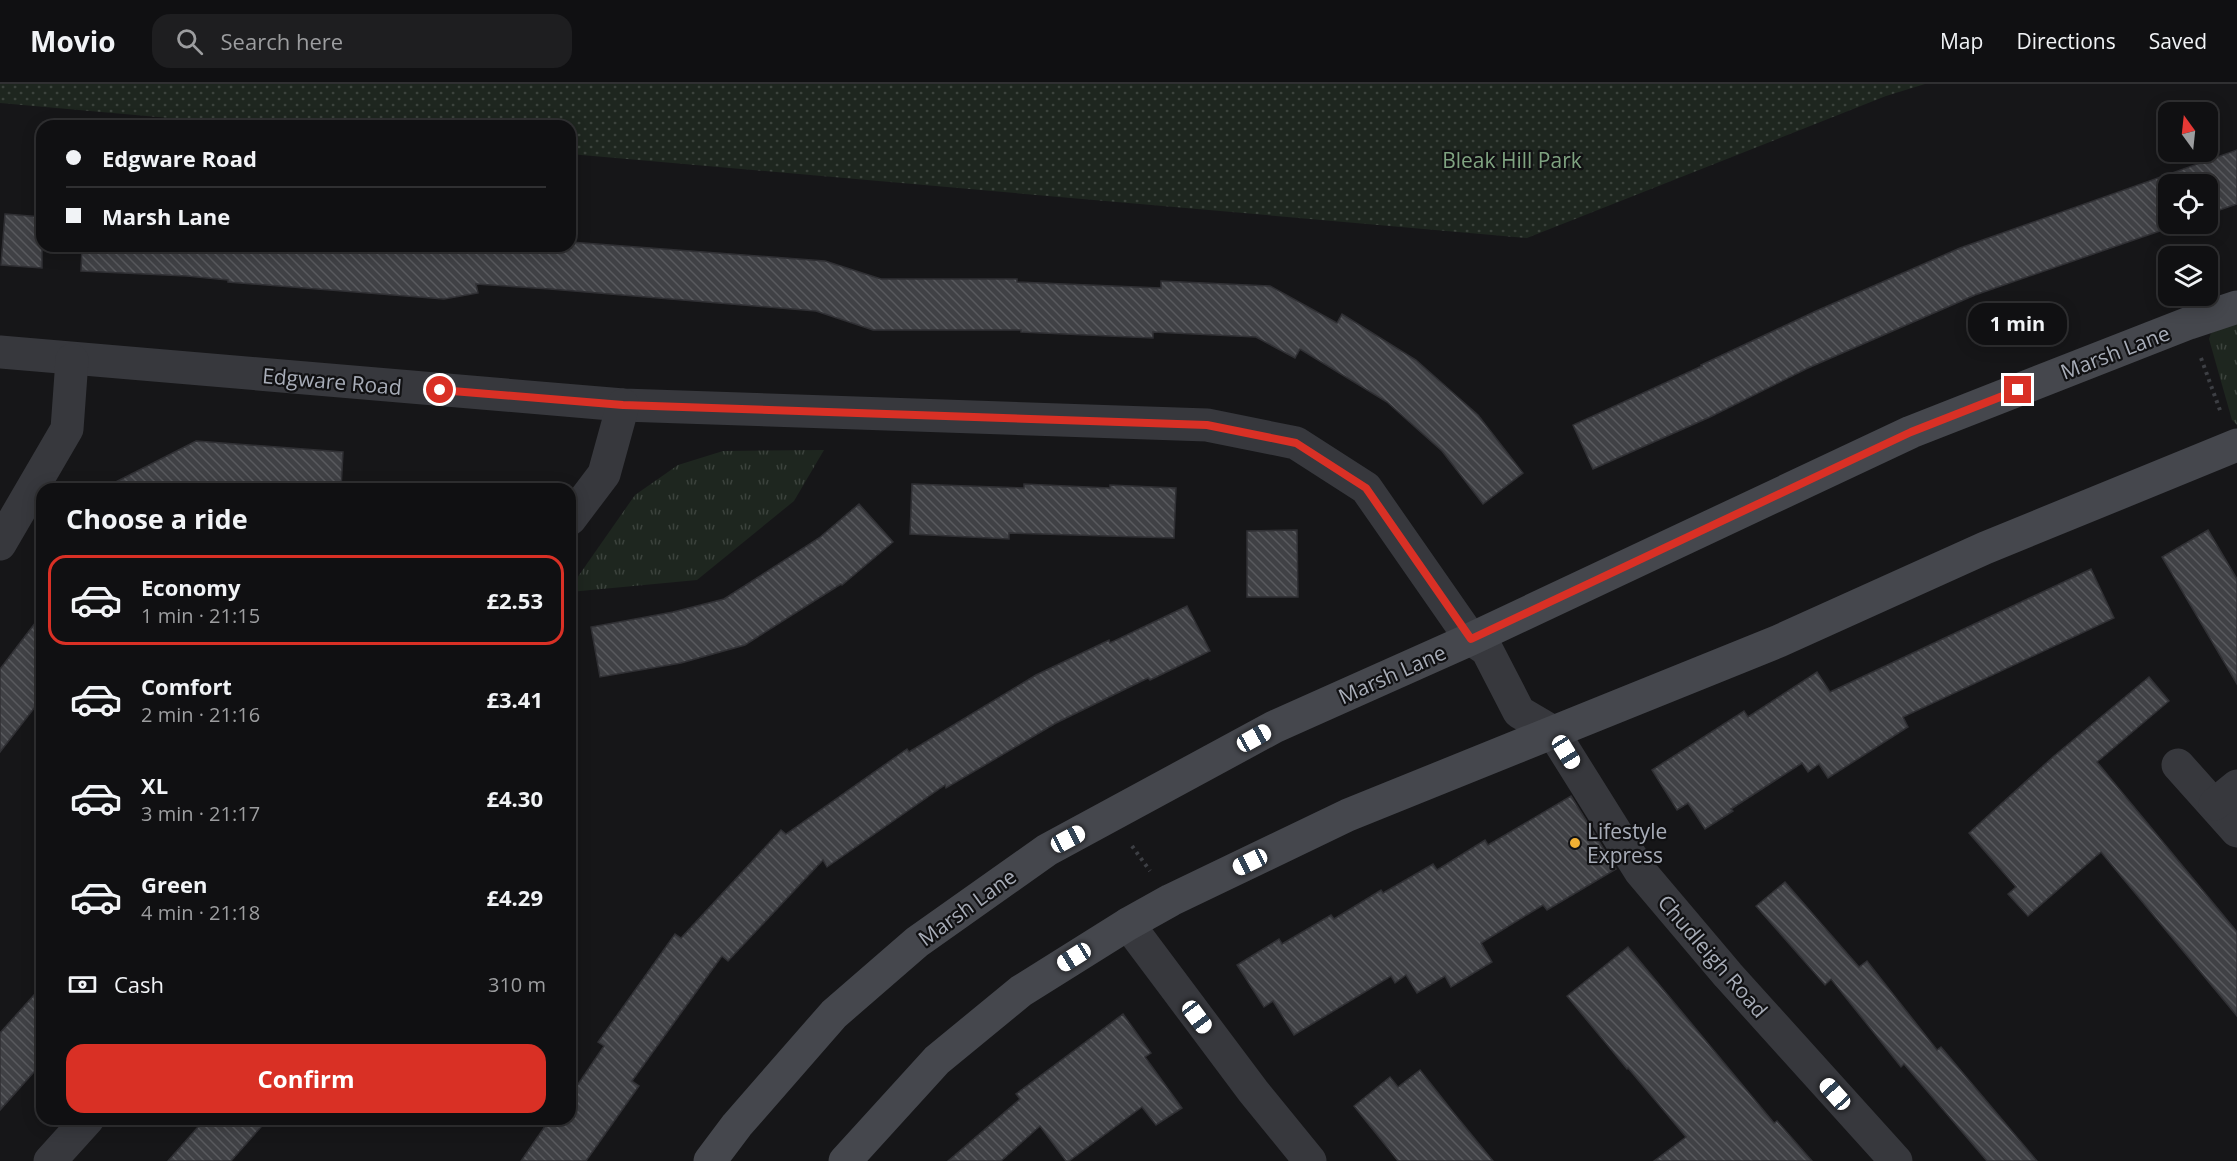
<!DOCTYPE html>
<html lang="en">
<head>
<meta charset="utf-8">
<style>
	:root { --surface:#101012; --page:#1e1e20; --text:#f1f3f6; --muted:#9c9d9f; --line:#303032; --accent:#d93025 }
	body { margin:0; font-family:"Open Sans",sans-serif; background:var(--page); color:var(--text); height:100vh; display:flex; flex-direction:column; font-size:22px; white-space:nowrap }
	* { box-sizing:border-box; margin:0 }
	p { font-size:20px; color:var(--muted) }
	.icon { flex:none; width:33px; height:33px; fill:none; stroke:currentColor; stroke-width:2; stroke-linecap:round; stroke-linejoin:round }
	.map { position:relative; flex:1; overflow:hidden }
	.sheet { position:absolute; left:36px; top:399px; width:540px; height:642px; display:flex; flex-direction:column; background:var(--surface); border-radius:18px; box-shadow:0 3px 15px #0003,0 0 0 2px var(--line) }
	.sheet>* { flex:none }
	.hud { position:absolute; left:36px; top:36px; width:540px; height:132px; border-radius:18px; box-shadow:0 3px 15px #0003,0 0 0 2px var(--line); display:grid; align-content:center; height:132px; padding:0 30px; background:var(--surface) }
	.needle { width:39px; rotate:345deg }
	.tools { position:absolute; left:2158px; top:18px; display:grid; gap:12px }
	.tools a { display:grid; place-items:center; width:60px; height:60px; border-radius:12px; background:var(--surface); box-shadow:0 3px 15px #0003,0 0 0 2px var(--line); font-size:30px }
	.end { position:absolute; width:27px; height:27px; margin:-14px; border:8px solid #d93025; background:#fff; box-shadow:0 0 0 3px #fff }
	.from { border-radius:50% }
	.bubble { position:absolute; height:42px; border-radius:18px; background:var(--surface); box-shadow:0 3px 15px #0003,0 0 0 2px var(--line); font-size:20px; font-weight:700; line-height:42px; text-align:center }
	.car { position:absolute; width:18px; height:36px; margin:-18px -9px; border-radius:8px; box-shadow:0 0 4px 2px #0007; background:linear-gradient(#fff 24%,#345 0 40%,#fff 0 76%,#345 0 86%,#fff 0) }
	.hud b { display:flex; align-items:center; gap:21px; height:57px; font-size:22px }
	.hud b+b { border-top:2px solid var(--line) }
	.hud i { width:15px; height:15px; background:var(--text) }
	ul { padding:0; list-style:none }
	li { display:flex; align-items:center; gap:18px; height:90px; margin:0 12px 9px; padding:0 18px; border:3px solid transparent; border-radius:18px }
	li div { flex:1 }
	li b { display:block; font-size:22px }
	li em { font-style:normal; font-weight:700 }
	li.active { border-color:var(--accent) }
	li>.icon { width:54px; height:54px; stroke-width:1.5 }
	h2 { padding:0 30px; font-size:27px; line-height:72px }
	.pay { display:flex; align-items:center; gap:15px; height:66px; padding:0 30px; font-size:22px }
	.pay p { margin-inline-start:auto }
	.action { display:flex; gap:12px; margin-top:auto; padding:12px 30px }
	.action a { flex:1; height:69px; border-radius:18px; background:var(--accent); color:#fff; font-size:24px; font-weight:700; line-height:69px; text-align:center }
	header { display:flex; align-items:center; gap:36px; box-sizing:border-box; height:84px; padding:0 30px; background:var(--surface); border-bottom:2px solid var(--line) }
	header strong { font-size:28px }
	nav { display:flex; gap:33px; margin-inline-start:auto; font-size:21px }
	.search { width:420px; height:54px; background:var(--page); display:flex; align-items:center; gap:15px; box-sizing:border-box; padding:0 21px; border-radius:18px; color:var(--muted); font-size:22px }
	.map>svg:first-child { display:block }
	.grass { fill:url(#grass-tufts) }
	.park { fill:url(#park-dots) }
	.building { fill:url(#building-back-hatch); stroke:#303034; stroke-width:1.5 }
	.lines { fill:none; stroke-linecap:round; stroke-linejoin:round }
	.path { stroke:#3d3f44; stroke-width:4; stroke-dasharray:3 4.5; stroke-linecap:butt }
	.minor { stroke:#37383d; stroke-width:33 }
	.secondary { stroke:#45474d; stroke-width:33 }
	.route { stroke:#d93025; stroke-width:8 }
	.poi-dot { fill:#f2b134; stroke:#111113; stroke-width:2 }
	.labels { text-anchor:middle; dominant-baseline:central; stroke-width:4.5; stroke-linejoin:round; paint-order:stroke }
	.park-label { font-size:21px; fill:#7fa381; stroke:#111113 }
	.street-label { font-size:21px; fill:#a8adb8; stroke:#111113 }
	.poi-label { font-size:21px; fill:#a8adb8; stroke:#111113; text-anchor:start }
</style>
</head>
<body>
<header>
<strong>Movio</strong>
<div class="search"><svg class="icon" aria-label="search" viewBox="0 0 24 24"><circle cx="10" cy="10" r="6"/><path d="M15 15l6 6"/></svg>Search here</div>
<nav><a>Map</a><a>Directions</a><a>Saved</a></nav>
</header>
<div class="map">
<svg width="2237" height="1077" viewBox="0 0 2237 1077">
	<defs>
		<pattern id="grass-tufts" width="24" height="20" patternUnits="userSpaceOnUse" patternTransform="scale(1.5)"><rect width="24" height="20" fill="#1e261f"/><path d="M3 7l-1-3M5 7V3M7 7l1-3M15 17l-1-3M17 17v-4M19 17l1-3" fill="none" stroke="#3c433d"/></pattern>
		<pattern id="park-dots" width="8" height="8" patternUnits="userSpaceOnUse" patternTransform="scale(1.5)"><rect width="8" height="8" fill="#1e261f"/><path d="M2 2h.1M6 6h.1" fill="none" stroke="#3c433d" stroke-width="1.8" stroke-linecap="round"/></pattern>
		<pattern id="building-back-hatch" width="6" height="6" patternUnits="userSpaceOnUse" patternTransform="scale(1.5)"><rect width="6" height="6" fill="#404145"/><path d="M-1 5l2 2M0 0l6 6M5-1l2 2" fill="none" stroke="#595a5e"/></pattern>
	</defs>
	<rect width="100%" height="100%" fill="#161618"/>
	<g class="grass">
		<path d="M 2237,239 L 2237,341 L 2232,336 L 2209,255 L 2211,249 Z"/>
		<path d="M 824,366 L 794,417 L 697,496 L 570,508 L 570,504 L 635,411 L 678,381 L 723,367 Z"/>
	</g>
	<path class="park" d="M 0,0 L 1925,0 L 1886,12 L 1527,154 L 570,70 L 570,42 L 259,42 L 0,19 Z"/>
	<g class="building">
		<path d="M 2237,66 L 2237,120 L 2208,130 L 2208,100 L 2169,100 L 2169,140 L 2180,140 L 1975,211 L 1808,284 L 1710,333 L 1593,385 L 1573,341 L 1702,282 L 1701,281 L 1816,227 L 1960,164 Z"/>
		<path d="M 5,130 L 42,133 L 42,184 L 1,181 Z"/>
		<path d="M 570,158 L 825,177 L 881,195 L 1017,195 L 1017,198 L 1161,204 L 1161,197 L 1270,202 L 1337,239 L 1342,230 L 1416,276 L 1478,331 L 1523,389 L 1483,420 L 1442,367 L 1387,318 L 1300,265 L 1295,274 L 1256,253 L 1153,248 L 1153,254 L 1021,248 L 1021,246 L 873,246 L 816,227 L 550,205 L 476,200 L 478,209 L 444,215 L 228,198 L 228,196 L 187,192 L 81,187 L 82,162 L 414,162 L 468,166 L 468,162 L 570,162 Z"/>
		<path d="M 196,357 L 343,368 L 341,405 L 102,405 Z"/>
		<path d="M 912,400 L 1024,404 L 1024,400 L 1110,404 L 1110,401 L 1176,404 L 1174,454 L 1009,449 L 1009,455 L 910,450 Z"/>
		<path d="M 859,420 L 893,458 L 842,501 L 841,500 L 745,561 L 681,579 L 600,593 L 591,543 L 673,528 L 724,515 L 819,454 Z"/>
		<path d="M 1297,446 L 1298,513 L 1247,513 L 1247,447 Z"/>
		<path d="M 2208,446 L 2237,495 L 2237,600 L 2162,473 Z"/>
		<path d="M 2091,485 L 2114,534 L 1903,633 L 1908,643 L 1828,694 L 1819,680 L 1808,688 L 1802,679 L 1731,725 L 1733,727 L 1705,745 L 1688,719 L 1677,726 L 1652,686 L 1744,627 L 1748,633 L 1817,588 L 1830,608 Z"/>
		<path d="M 1187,522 L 1210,567 L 1150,596 L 1148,594 L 1056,639 L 946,704 L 945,701 L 827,783 L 823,776 L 728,877 L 722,872 L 632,997 L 639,1002 L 586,1077 L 521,1077 L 550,1035 L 570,1035 L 570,1012 L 604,962 L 598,958 L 675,850 L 681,854 L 781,746 L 786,750 L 907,665 L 909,668 L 1036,591 L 1109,556 L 1110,559 Z"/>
		<path d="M 42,530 L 42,614 L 0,668 L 0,585 Z"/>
		<path d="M 2149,593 L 2169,617 L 2097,678 L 2237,848 L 2237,932 L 2101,768 L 2028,832 L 2008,810 L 2016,803 L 1969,749 L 2054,672 Z"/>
		<path d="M 1571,712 L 1616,785 L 1547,826 L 1543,821 L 1481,859 L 1492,878 L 1451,903 L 1445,892 L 1417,909 L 1406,891 L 1395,899 L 1391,892 L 1294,951 L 1273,917 L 1264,923 L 1237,881 L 1279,855 L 1282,860 L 1331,831 L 1334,835 L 1381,806 L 1383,809 L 1433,780 L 1437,786 L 1485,756 L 1488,761 Z"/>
		<path d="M 1785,798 L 1859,883 L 1867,877 L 1937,966 L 1941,963 L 2037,1077 L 1987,1077 L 1904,980 L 1901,983 L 1831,895 L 1825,901 L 1756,822 Z"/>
		<path d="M 1628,863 L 1774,1039 L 1777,1037 L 1812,1077 L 1654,1077 L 1686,1053 L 1628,984 L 1627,985 L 1567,912 Z"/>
		<path d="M 42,902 L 42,979 L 0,1026 L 0,949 Z"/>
		<path d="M 1123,930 L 1151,969 L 1145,973 L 1182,1024 L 1156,1041 L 1142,1023 L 1069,1077 L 1066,1077 L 1040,1042 L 1001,1077 L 948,1077 L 1020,1015 L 1016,1010 Z"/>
		<path d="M 1420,986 L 1453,1028 L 1493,1077 L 1398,1077 L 1354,1022 L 1390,993 L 1398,1003 Z"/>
		<path d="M 205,1035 L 268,1035 L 231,1077 L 168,1077 Z"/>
	</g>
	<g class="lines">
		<g class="path">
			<path d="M 2201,274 L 2221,329"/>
			<path d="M 1132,762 L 1150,787"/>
		</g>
		<g class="minor">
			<path d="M 0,268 L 623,321 L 1207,341 L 1296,359 L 1366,404 L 1471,555 L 1487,566 L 1519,628 L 1553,648 L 1640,787 L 1728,891 L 1896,1077"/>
			<path d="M 570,435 L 604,390 L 623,321"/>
			<path d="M 0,460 L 67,345 L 72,276"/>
			<path d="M 2178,681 L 2237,747"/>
			<path d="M 2215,720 L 2237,702"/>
			<path d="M 1128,840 L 1253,1007 L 1310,1077"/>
			<path d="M 50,1077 L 88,1035"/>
		</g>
		<g class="secondary">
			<path d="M 710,1077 L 737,1041 L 834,930 L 917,858 L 1047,766 L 1274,643 L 1471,555 L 1911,348 L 2189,239 L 2237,223"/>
			<path d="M 845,1077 L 937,976 L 1021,907 L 1128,840 L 1171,816 L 1348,731 L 1779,557 L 1985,464 L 2237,361"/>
		</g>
	</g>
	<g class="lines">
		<path class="route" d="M 440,306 L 623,321 L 1207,341 L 1296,359 L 1366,404 L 1471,555 L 1911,348 L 2018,306"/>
	</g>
	<circle class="poi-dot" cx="1575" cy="759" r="6"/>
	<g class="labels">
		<g class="park-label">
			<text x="1512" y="76">Bleak Hill Park</text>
		</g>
		<g class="street-label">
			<text transform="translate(2115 268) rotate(-21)">Marsh Lane</text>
			<text transform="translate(332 297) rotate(5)">Edgware Road</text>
			<text transform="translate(1392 590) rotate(-24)">Marsh Lane</text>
			<text transform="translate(967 823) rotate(-36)">Marsh Lane</text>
			<text transform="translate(1713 872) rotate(49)">Chudleigh Road</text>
		</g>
		<g class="poi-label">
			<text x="1587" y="747">Lifestyle<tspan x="1587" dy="24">Express</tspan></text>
		</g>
	</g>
</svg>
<div class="tools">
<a><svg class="needle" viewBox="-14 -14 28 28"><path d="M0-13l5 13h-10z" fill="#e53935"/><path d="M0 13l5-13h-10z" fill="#9c9d9f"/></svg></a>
<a><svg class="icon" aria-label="locate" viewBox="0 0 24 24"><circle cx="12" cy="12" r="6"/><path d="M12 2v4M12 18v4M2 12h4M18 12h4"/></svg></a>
<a><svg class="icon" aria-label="layers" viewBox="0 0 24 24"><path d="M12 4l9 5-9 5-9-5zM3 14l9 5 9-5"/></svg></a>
</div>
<i class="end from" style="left:440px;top:306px"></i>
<i class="end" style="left:2018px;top:306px"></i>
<div class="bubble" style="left:1968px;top:219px;width:99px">1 min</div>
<i class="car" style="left:1254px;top:654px;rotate:61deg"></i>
<i class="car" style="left:1566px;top:668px;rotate:148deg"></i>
<i class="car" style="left:1068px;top:755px;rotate:62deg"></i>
<i class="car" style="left:1250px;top:778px;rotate:244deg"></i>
<i class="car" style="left:1074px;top:873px;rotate:238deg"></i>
<i class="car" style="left:1197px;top:933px;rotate:143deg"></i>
<i class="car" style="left:1835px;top:1010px;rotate:318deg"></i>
<div class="hud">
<b><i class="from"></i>Edgware Road</b>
<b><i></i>Marsh Lane</b>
</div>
<section class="sheet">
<h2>Choose a ride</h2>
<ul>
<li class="active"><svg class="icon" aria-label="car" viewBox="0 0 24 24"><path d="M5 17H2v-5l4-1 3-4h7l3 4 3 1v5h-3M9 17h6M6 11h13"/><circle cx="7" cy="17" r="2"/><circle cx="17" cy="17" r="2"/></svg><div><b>Economy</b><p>1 min · 21:15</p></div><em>£2.53</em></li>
<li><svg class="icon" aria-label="car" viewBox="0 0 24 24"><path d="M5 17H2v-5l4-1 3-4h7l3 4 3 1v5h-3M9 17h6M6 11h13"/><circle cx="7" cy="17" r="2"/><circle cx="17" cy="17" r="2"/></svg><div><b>Comfort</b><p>2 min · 21:16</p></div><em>£3.41</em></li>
<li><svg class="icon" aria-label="car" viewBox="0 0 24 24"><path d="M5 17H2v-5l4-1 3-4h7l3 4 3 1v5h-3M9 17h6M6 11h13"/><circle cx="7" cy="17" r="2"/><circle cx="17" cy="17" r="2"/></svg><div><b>XL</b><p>3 min · 21:17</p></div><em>£4.30</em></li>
<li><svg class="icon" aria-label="car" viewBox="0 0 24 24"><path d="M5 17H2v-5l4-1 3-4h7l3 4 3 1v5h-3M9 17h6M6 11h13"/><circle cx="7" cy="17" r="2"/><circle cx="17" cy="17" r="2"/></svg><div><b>Green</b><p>4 min · 21:18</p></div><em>£4.29</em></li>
</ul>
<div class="pay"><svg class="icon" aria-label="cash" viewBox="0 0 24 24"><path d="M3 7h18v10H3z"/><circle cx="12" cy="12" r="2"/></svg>Cash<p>310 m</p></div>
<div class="action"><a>Confirm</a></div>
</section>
</div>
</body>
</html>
